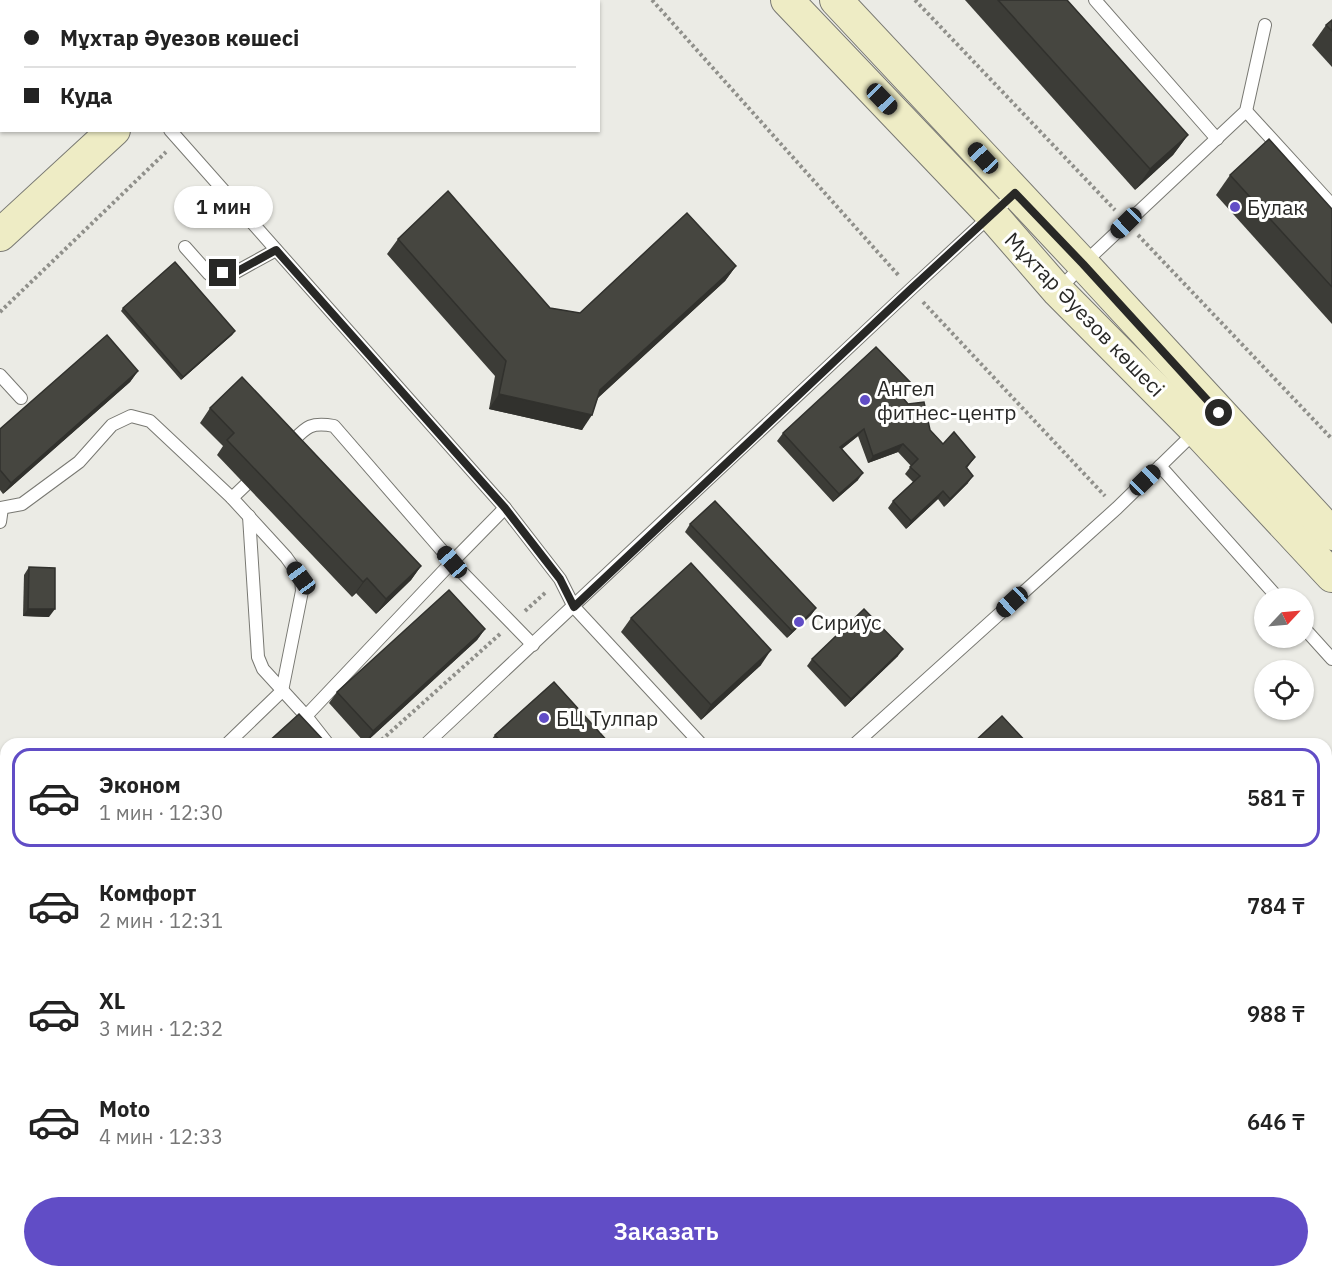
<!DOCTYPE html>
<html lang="ru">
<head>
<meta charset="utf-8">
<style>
	:root { --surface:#fff; --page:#f2f2f2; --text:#222; --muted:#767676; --line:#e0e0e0; --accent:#614dc6 }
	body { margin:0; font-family:"IBM Plex Sans",sans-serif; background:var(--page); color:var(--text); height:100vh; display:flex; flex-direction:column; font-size:22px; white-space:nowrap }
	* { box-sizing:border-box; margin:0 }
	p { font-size:20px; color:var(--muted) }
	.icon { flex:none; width:33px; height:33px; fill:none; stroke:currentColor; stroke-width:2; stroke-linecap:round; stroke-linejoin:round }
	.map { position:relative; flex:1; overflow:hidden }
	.details { position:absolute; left:0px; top:738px; width:1332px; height:540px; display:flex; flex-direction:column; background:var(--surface); border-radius:18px 18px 0 0; box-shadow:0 2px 4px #0004 }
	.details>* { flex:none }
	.guide { position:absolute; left:0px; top:0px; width:600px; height:132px; box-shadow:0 2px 4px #0004; display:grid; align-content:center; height:132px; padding:0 24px; background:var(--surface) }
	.needle { width:39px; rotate:64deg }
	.fabs { position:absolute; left:1254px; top:588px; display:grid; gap:12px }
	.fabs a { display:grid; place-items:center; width:60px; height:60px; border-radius:50%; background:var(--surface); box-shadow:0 2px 4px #0004; font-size:30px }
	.end { position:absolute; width:27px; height:27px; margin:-14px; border:8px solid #282826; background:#fff; box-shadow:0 0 0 3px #fff }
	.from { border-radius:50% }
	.bubble { position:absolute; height:42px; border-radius:21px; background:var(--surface); box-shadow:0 2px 4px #0004; font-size:20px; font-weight:600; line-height:42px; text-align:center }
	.car { position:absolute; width:18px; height:36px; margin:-18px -9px; border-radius:8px; box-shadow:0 0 4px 2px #0007; background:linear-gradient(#222 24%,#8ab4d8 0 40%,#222 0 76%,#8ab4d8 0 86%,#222 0) }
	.guide b { display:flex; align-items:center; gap:21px; height:57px; font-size:22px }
	.guide b+b { border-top:2px solid var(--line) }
	.guide i { width:15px; height:15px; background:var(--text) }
	ul { padding:10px 0 0; list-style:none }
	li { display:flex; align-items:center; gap:18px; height:99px; margin:0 12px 9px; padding:0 12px; border:3px solid transparent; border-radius:18px }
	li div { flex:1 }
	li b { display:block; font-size:22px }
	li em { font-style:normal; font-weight:600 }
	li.selected { border-color:var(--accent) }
	li>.icon { width:54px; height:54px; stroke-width:1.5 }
	.primary-button { display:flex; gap:12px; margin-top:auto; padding:12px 24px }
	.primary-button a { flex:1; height:69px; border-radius:36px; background:var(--accent); color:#fff; font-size:24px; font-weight:600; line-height:69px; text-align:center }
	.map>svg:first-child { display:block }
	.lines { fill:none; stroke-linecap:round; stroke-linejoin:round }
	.lane-casing { stroke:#787872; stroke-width:14 }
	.secondary-casing { stroke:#787872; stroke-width:34 }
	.path { stroke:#90908b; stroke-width:4; stroke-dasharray:3 3; stroke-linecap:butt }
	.lane { stroke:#fff; stroke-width:12 }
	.secondary { stroke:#eeecc5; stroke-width:32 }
	.wall { fill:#3c3c37 }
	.shaded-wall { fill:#31312d }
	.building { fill:#464640; stroke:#31312d; stroke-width:1.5 }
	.route { stroke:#282826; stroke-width:8 }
	.poi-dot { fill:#614dc6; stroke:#fffffe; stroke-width:2 }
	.labels { text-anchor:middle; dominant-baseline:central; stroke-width:6; stroke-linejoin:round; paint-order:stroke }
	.poi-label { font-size:21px; fill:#282826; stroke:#fffffe; text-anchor:start }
	.street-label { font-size:21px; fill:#282826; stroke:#fffffe }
</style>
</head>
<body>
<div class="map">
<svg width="1332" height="1278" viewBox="0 0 1332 1278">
	<rect width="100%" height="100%" fill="#ebebe5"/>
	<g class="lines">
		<defs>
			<g id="lane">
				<path d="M 1095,0 L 1217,139"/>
				<path d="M 1246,111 L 1332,205"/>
				<path d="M 170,130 L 505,508 L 560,579 L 574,607 L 701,744"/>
				<path d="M 185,247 L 209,274 L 236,272 L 276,250"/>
				<path d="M 1059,290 L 1083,264 L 1246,111 L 1265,25"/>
				<path d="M 0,375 L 21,398"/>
				<path d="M 288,446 C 305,429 308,421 334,426 L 452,562 L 306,716"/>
				<path d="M 1160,466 L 1278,598"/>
				<path d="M 232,498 L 257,474"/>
				<path d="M 0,508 L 22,504 L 79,462 L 112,425 L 131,416 L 150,421 L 232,498 L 286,557 L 301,578 L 302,591 L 282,691 L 227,744"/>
				<path d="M 505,508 L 452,562 L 533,645"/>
				<path d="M 249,516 L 258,657 L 263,669 L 306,716 L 328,744"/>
				<path d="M 0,522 L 2,508"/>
				<path d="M 1304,628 L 1332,659"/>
				<path d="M 426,744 L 911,289 L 1015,193"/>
				<path d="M 855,744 L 1117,508 L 1197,430"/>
				<path d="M 0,851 L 6,857"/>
				<path d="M 0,1020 L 6,1026"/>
				<path d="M 0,1114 L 6,1121"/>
				<path d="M 0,1148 L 6,1143"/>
				<path d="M 186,1272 L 191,1278"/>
				<path d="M 962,1272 L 968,1278"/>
				<path d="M 1192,1272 L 1198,1278"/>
				<path d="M 841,1278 L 848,1272"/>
			</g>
			<g id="secondary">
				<path d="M 787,0 L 992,215 L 1058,291 L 1197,431 L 1332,576"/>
				<path d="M 836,0 L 1083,264 L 1332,534"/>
				<path d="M 104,2 L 105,0"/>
				<path d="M 251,2 L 253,0"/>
				<path d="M 0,99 L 2,98"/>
				<path d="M 0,235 L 114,130"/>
			</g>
		</defs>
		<use href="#lane" class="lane-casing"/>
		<use href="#secondary" class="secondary-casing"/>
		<g class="path">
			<path d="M 652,0 L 900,277"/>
			<path d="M 915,0 L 1115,210"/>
			<path d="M 40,2 L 42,0"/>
			<path d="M 328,2 L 329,0"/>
			<path d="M 0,40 L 2,39"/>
			<path d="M 1138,235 L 1332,439"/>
			<path d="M 923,302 L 1105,496"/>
			<path d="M 0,312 L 166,152"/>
			<path d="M 525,611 L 546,592"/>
			<path d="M 377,744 L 500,634"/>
		</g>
		<use href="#lane" class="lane"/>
		<use href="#secondary" class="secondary"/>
	</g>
	<g class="wall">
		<path d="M 965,0 L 1067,0 L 1188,135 L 1173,155 L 1135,190 Z"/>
		<path d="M 1332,20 L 1332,67 L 1312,45 L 1326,25 Z"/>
		<path d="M 1230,175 L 1332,209 L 1332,324 L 1216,195 Z"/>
		<path d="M 398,239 L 550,308 L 580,313 L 736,266 L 725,281 L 598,398 L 582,430 L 489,409 L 495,376 L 387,254 Z"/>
		<path d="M 123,308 L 235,331 L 232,335 L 181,380 L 121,311 Z"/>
		<path d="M 138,371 L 130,382 L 3,494 L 0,490 L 0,429 Z"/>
		<path d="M 910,382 L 905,389 L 900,394 L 930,430 L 943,444 L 975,457 L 967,468 L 968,483 L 944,507 L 938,499 L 906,529 L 888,508 L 893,501 L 913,482 L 905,474 L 911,466 L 898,452 L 868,463 L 858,436 L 842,449 L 858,480 L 833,502 L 777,441 L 783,433 Z"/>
		<path d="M 210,408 L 421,566 L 411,580 L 376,614 L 356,593 L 352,597 L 217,455 L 223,446 L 200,423 Z"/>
		<path d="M 690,524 L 816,608 L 811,615 L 787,638 L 685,532 Z"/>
		<path d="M 29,567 L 49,617 L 23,616 L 24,575 Z"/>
		<path d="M 631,618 L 761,665 L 701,720 L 621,632 Z"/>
		<path d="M 485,629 L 477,640 L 365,743 L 329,703 L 337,692 Z"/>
		<path d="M 898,656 L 845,707 L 807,666 L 812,659 Z"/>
		<path d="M 495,735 L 610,744 L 488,744 Z"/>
		<path d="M 416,1272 L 498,1272 L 492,1278 L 421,1278 Z"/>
		<path d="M 512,1272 L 558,1272 L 552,1278 L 518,1278 Z"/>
		<path d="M 574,1272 L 623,1272 L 629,1278 L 580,1278 Z"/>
		<path d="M 1054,1272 L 1093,1272 L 1087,1278 L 1060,1278 Z"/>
		<path d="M 1282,1272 L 1326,1272 L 1332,1278 L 1285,1278 L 1281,1274 Z"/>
	</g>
	<g class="shaded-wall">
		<path d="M 1188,135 L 1173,155 L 1135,190 L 1150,169 Z"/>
		<path d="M 736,266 L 725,281 L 590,405 L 600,390 Z"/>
		<path d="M 235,331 L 232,335 L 181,380 L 183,377 Z"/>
		<path d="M 138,371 L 130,382 L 3,494 L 11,483 Z"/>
		<path d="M 910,382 L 905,389 L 893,399 L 898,392 Z"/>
		<path d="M 499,394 L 592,415 L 582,430 L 489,409 Z"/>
		<path d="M 864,429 L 858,436 L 835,454 L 840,447 Z"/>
		<path d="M 903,444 L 898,452 L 868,463 L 873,456 Z"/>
		<path d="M 863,473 L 858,480 L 833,502 L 839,494 Z"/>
		<path d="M 973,476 L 968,483 L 944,507 L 950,499 Z"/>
		<path d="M 943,491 L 938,499 L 906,529 L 911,521 Z"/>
		<path d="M 421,566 L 411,580 L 376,614 L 386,599 Z"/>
		<path d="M 367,578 L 356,593 L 352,597 L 363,582 Z"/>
		<path d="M 816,608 L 811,615 L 787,638 L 792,631 Z"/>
		<path d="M 28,609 L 55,609 L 49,617 L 23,616 Z"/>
		<path d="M 485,629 L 477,640 L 365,743 L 373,731 Z"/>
		<path d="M 903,649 L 898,656 L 845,707 L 851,699 Z"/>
		<path d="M 771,650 L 761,665 L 701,720 L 711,705 Z"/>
		<path d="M 6,948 L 6,953 L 0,958 L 0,953 Z"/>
		<path d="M 495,1272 L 498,1272 L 492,1278 L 489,1278 Z"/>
		<path d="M 939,1272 L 944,1272 L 940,1278 L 933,1278 Z"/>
		<path d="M 1086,1272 L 1093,1272 L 1087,1278 L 1082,1278 Z"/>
	</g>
	<g class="building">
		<path d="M 998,0 L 1067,0 L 1188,135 L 1150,169 Z"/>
		<path d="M 1332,20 L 1332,31 L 1326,25 Z"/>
		<path d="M 1269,139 L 1332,209 L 1332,287 L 1230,175 Z"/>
		<path d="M 448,191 L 550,308 L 580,313 L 687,213 L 736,266 L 600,390 L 592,415 L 499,394 L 506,361 L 398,239 Z"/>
		<path d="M 175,262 L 235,331 L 183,377 L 123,308 Z"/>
		<path d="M 107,335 L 138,371 L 11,483 L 0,470 L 0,429 Z"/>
		<path d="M 876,347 L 910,382 L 898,392 L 908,404 L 924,402 L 930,430 L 943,444 L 954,432 L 975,457 L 966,467 L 973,476 L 950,499 L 943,491 L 911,521 L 893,501 L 920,476 L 910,467 L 918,459 L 903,444 L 873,456 L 864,429 L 840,447 L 863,473 L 839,494 L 783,433 Z"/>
		<path d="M 242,377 L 421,566 L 386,599 L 367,578 L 363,582 L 227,440 L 234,433 L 210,408 Z"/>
		<path d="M 715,501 L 816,608 L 792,631 L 690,524 Z"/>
		<path d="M 691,563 L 771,650 L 711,705 L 631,618 Z"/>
		<path d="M 29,567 L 55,568 L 55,609 L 28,609 Z"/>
		<path d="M 449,590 L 485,629 L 373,731 L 337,692 Z"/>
		<path d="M 864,609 L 903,649 L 851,699 L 812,659 Z"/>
		<path d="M 554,682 L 610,744 L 503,744 L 495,735 Z"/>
		<path d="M 299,714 L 327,744 L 266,744 Z"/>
		<path d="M 1002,716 L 1028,744 L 972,744 Z"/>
		<path d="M 0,872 L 6,878 L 6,948 L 0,953 Z"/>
		<path d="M 1332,1219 L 1332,1278 L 1319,1278 L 1314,1272 L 1326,1272 L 1326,1224 Z"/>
		<path d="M 428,1272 L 495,1272 L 489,1278 L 434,1278 Z"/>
		<path d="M 525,1272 L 556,1272 L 549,1278 L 531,1278 Z"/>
		<path d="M 587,1272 L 623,1272 L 629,1278 L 593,1278 Z"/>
		<path d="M 852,1272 L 939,1272 L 933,1278 L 846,1278 Z"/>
	</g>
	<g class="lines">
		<path class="route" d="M 223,273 L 236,272 L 276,250 L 505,508 L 560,579 L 574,607 L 911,289 L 1015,193 L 1083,264 L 1219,413"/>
	</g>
	<g class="poi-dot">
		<circle cx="1235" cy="207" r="6"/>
		<circle cx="865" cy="400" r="6"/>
		<circle cx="799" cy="622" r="6"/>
		<circle cx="544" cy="718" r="6"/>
	</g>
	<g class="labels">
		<g class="poi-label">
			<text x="1247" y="207">Булак</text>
			<text x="877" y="388">Ангел<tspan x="877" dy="24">фитнес-центр</tspan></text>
			<text x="811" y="622">Сириус</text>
			<text x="556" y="718">БЦ Тулпар</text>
		</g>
		<g class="street-label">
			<text transform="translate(1085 314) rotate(46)">Мұхтар Әуезов көшесі</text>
		</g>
	</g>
</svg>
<div class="fabs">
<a><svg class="needle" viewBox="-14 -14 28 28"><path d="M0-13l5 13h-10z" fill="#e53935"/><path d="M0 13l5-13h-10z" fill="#767676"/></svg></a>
<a><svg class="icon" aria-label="locate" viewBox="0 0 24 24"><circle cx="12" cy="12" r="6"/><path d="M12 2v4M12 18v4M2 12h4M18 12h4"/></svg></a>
</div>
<i class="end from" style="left:1219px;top:413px"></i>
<i class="end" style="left:223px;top:273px"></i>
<div class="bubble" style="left:174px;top:186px;width:99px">1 мин</div>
<i class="car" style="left:882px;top:99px;rotate:136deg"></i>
<i class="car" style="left:983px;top:158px;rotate:317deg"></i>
<i class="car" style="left:1126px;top:223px;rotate:226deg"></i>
<i class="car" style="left:1145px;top:480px;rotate:46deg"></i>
<i class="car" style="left:452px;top:562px;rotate:319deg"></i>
<i class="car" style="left:301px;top:578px;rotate:324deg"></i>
<i class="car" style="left:1012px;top:602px;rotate:228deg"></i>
<div class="guide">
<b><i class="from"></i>Мұхтар Әуезов көшесі</b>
<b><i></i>Куда</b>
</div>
<section class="details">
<ul>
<li class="selected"><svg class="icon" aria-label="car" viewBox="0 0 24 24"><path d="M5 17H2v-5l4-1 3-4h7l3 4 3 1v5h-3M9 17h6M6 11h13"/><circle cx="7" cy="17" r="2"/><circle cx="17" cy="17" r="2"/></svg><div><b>Эконом</b><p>1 мин · 12:30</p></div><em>581 ₸</em></li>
<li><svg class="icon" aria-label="car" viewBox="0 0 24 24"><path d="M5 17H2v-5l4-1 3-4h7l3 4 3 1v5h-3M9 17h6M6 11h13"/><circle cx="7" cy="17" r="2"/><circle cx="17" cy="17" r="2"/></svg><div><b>Комфорт</b><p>2 мин · 12:31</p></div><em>784 ₸</em></li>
<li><svg class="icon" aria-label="car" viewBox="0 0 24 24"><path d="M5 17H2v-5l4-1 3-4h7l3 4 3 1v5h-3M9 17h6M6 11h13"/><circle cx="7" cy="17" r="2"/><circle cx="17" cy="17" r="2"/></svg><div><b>XL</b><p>3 мин · 12:32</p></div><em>988 ₸</em></li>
<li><svg class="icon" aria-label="car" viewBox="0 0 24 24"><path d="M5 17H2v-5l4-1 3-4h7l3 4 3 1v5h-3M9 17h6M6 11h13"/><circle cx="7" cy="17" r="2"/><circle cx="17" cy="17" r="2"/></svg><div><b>Moto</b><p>4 мин · 12:33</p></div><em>646 ₸</em></li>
</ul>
<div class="primary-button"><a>Заказать</a></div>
</section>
</div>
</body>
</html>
